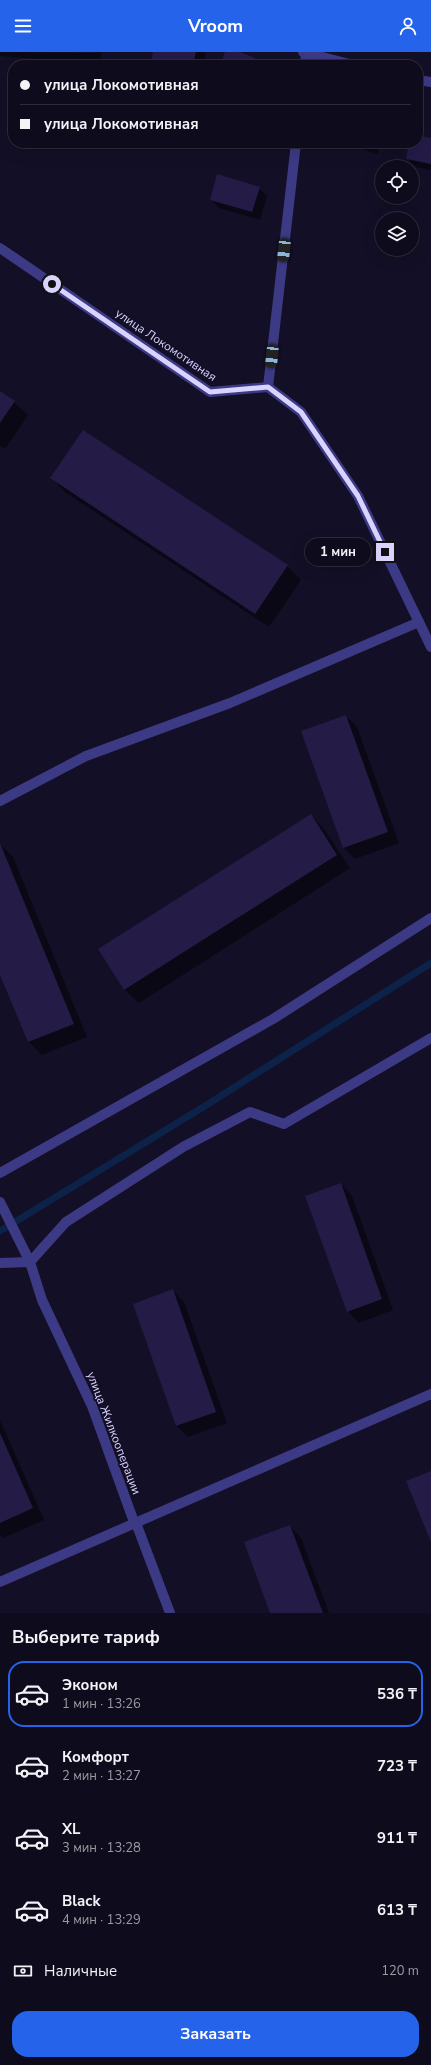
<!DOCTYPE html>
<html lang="ru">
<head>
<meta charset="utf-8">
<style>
	:root { --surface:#0e0b1c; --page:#1c1929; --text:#f1f3f6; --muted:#9b9ba3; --line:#2e2b3b; --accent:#2563eb }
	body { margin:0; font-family:"Nunito Sans",sans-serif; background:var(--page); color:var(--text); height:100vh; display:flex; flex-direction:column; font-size:15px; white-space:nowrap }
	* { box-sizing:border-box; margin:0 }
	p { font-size:13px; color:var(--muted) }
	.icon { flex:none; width:22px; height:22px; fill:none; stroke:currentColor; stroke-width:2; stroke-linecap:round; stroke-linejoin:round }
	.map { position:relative; height:1561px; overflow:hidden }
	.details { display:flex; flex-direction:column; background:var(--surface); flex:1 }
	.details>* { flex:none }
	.guide { position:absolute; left:8px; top:8px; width:415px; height:88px; border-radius:16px; box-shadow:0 4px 16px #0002,0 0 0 1px var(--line); display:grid; align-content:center; height:88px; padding:0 12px; background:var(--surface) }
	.controls { position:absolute; left:375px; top:108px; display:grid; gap:8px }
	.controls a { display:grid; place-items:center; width:44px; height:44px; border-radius:50%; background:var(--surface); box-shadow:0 4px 16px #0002,0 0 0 1px var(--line); font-size:20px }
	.end { position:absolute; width:18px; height:18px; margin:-9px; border:5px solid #d9d4ff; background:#111; box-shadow:0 0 0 2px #111 }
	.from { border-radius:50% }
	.bubble { position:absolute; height:28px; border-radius:14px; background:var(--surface); box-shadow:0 4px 16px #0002,0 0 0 1px var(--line); font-size:13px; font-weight:700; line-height:28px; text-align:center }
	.car { position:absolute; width:12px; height:24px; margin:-12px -6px; border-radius:5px; box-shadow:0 0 3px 1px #0007; background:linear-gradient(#222 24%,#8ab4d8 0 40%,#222 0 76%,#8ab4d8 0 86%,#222 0) }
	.guide b { display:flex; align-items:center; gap:14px; height:38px; font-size:15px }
	.guide b+b { border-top:1px solid var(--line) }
	.guide i { width:10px; height:10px; background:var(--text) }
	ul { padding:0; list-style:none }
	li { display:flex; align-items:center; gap:12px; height:66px; margin:0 8px 6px; padding:0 4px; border:2px solid transparent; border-radius:16px }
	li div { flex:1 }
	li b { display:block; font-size:15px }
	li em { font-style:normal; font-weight:700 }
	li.on { border-color:var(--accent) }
	li>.icon { width:36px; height:36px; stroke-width:1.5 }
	h2 { padding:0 12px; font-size:18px; line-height:48px }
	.pay { display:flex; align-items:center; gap:10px; height:44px; padding:0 12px; font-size:15px }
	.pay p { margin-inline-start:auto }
	.action { display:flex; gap:8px; margin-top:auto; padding:8px 12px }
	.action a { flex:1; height:46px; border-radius:16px; background:var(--accent); color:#fff; font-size:16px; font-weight:700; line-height:46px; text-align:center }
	header { display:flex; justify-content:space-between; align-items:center; height:52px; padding:0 12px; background:var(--accent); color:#fff; font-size:18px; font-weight:700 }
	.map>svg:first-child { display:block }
	.shadow { fill:#0007 }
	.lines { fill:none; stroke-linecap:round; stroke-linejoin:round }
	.stream { stroke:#0c2248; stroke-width:7 }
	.building { fill:#241b47 }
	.minor { stroke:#3d3a85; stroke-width:10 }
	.route { stroke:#d9d4ff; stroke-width:5 }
	.labels { text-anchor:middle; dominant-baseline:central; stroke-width:3.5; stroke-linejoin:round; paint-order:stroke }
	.street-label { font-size:12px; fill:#d9d4ff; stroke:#130f26 }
</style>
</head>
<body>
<header><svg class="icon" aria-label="menu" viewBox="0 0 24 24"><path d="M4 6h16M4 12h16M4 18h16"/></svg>Vroom<svg class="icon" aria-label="person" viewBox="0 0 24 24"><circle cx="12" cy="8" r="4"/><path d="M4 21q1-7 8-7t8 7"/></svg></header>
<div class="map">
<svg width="431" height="1561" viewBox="0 0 431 1561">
	<rect width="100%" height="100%" fill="#130f26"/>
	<g class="shadow">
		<path d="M 0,0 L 92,1 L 101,0 L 100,12 L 0,4 Z"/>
		<path d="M 154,0 L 206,0 L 203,13 L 151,13 Z"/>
		<path d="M 227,0 L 237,0 L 255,7 L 261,13 L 221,13 Z"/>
		<path d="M 418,84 L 431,87 L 431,118 L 416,115 L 407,106 L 410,91 L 418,91 Z"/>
		<path d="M 345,91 L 381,91 L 377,102 Z"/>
		<path d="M 259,136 L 267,144 L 260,168 L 219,156 L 211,148 Z"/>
		<path d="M 0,341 L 14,350 L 28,363 L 5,397 L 0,394 Z"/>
		<path d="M 83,379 L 287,514 L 301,528 L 269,575 L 65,440 L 52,426 Z"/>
		<path d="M 346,664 L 357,675 L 399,791 L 355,807 L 344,796 Z"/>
		<path d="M 311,763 L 324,777 L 350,816 L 139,951 L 125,938 L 100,897 Z"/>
		<path d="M 0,792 L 13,805 L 87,985 L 42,1003 L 29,990 L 0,920 Z"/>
		<path d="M 341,1132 L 352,1144 L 393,1258 L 359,1271 L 348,1259 Z"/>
		<path d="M 173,1238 L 184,1250 L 227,1371 L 188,1385 L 176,1373 Z"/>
		<path d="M 0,1368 L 44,1468 L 3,1486 L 0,1483 Z"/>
		<path d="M 290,1474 L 301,1486 L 329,1561 L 271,1561 Z"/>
	</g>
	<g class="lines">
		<path class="stream" d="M 0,1179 L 205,1054 L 431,911"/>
	</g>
	<g class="building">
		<path d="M 153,0 L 196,0 L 193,13 L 150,13 Z"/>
		<path d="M 225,0 L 240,0 L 255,6 L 252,13 L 220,13 Z"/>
		<path d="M 418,83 L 431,86 L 431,112 L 406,107 L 409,91 L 418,91 Z"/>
		<path d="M 217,122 L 260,135 L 252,160 L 210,148 Z"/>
		<path d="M 0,339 L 15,349 L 0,371 Z"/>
		<path d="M 83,378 L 288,513 L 255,562 L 50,426 Z"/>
		<path d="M 346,663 L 388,780 L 343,796 L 301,679 Z"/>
		<path d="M 311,762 L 337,803 L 124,938 L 98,897 Z"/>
		<path d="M 0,791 L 74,972 L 28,990 L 0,923 Z"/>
		<path d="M 341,1131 L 382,1247 L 347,1260 L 305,1144 Z"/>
		<path d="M 173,1237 L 216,1360 L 176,1374 L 133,1252 Z"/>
		<path d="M 0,1381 L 33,1456 L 0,1471 Z"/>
		<path d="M 431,1419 L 431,1490 L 406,1429 Z"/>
		<path d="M 290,1473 L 323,1561 L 270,1561 L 244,1490 Z"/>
	</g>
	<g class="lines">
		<g class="minor">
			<path d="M 303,0 L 353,13"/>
			<path d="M 305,13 L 306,2"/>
			<path d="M 418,28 L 431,30"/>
			<path d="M 0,196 L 210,340 L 268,335 L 301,360 L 358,444 L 431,595"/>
			<path d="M 268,335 L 296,91"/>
			<path d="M 0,749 L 86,704 L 230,651 L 419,570"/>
			<path d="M 0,1121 L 273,967 L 431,866"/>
			<path d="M 0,1150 L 30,1210 L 42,1248 L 92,1354 L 134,1470 L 136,1471 L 170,1561"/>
			<path d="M 0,1211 L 30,1210 L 66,1170 L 183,1095 L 250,1060 L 284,1072 L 431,986"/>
			<path d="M 0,1530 L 431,1342"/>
		</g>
	</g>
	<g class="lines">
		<path class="route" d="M 52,232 L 210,340 L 268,335 L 301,360 L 358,444 L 385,500"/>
	</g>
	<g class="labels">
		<g class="street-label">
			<text transform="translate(166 293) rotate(34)">улица Локомотивная</text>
			<text transform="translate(114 1381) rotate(69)">улица Жилкооперации</text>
		</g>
	</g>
</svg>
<div class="controls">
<a><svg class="icon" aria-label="locate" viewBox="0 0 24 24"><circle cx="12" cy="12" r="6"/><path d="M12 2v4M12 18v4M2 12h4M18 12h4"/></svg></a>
<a><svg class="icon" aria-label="layers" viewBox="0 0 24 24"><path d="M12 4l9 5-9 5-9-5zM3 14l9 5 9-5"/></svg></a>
</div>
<i class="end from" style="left:52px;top:232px"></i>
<i class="end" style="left:385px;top:500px"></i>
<div class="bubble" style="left:305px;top:486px;width:66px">1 мин</div>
<i class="car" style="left:284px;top:198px;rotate:186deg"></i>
<i class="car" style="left:272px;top:304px;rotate:186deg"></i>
<div class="guide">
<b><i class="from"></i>улица Локомотивная</b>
<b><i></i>улица Локомотивная</b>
</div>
</div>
<section class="details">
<h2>Выберите тариф</h2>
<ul>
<li class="on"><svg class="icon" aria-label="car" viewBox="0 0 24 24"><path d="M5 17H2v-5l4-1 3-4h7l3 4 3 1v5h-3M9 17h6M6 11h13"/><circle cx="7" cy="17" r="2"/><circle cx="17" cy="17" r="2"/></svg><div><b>Эконом</b><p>1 мин · 13:26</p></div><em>536 ₸</em></li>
<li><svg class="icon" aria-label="car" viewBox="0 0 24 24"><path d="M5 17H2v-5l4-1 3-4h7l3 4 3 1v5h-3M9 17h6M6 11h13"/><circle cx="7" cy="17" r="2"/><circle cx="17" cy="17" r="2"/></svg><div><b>Комфорт</b><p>2 мин · 13:27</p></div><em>723 ₸</em></li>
<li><svg class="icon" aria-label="car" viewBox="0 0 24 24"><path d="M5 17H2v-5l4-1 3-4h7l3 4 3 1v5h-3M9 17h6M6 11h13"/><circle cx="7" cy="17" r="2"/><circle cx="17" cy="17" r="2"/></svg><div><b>XL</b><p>3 мин · 13:28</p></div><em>911 ₸</em></li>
<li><svg class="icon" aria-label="car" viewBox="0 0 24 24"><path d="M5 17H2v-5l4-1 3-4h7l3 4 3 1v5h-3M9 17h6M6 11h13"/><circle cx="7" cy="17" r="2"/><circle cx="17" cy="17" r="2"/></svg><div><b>Black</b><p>4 мин · 13:29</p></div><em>613 ₸</em></li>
</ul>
<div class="pay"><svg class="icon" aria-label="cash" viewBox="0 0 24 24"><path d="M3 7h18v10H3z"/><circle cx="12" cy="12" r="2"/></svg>Наличные<p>120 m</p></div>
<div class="action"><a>Заказать</a></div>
</section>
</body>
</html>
